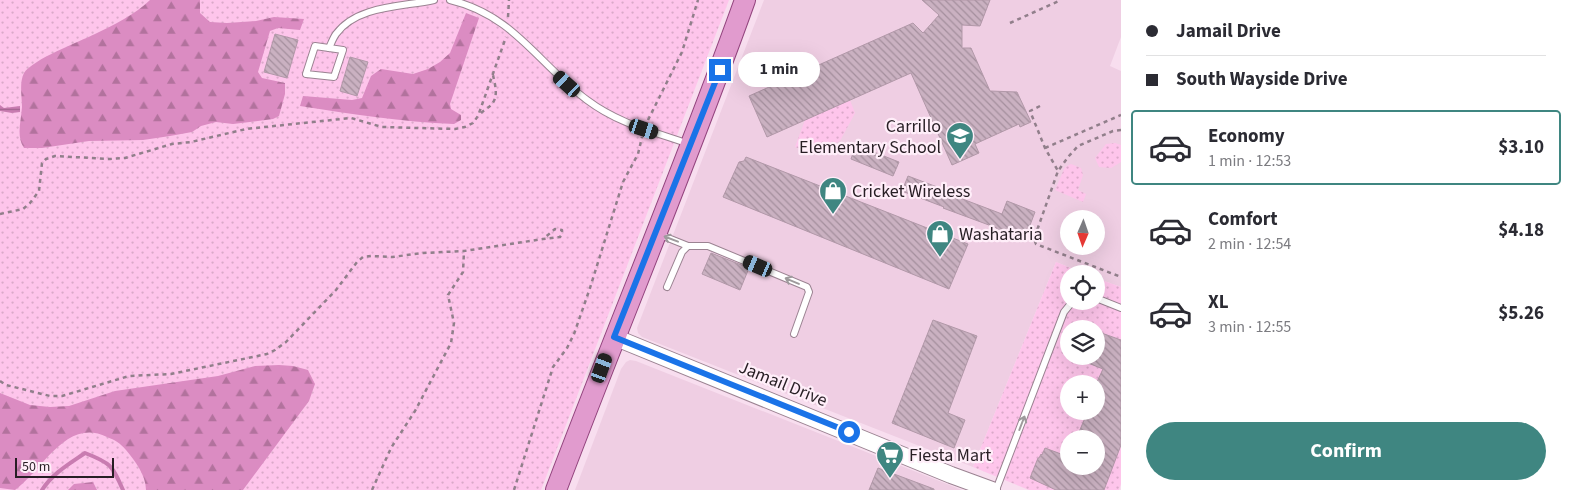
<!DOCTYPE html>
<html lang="en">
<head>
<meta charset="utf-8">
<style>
	:root { --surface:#fff; --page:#f2f2f3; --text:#2b2b33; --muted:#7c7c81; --line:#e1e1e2; --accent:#3f8681 }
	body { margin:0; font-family:"Source Sans 3",sans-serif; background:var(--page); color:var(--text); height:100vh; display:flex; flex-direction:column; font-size:19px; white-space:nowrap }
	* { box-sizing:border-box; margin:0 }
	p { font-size:16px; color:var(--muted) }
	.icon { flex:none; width:28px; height:28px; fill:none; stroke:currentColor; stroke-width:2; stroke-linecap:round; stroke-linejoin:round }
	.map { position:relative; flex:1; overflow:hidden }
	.side { display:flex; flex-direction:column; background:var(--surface); width:450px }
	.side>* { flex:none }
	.top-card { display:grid; align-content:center; height:110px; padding:0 25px; background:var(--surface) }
	.needle { width:32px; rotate:182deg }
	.buttons { position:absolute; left:1060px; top:210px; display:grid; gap:10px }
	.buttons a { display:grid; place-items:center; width:45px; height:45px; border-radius:50%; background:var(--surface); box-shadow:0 5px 20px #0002; font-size:25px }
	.scale { position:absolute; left:15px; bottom:12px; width:99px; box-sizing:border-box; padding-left:5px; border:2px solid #271e24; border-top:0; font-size:14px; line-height:18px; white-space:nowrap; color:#271e24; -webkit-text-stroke:4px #ffeef9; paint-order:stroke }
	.end { position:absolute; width:22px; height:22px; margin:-11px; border:6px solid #1a73e8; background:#fff; box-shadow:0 0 0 2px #fff }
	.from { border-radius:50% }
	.bubble { position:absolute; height:35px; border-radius:18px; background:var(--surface); box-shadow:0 5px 20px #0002; font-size:16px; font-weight:700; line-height:35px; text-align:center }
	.car { position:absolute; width:15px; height:30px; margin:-15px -8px; border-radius:6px; box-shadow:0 0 4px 1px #0007; background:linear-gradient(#222 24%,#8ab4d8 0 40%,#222 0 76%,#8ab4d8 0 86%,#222 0) }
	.top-card b { display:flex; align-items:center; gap:18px; height:48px; font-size:19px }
	.top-card b+b { border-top:1px solid var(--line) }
	.top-card i { width:12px; height:12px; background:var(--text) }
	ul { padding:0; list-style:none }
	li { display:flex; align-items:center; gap:15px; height:75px; margin:0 10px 8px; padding:0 15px; border:2px solid transparent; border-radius:5px }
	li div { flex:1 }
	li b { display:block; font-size:19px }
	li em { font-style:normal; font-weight:700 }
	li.active { border-color:var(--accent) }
	li>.icon { width:45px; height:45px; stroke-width:1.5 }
	.primary-button { display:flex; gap:10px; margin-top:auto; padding:10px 25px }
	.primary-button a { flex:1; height:58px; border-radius:30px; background:var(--accent); color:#fff; font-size:20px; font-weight:700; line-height:58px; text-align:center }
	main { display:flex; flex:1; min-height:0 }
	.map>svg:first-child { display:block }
	.built { fill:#efcee3; fill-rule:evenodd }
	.green { fill:url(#green-dots); fill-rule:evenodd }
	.forest { fill:url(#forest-firs) }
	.water { fill:url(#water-rules) }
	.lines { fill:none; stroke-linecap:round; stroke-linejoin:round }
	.stream { stroke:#c97cb1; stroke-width:4 }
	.building { fill:url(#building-back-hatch); stroke:#b198a8 }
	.service-casing { stroke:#9b8392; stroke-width:8 }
	.tertiary-casing { stroke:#9b8392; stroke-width:18 }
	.primary-casing { stroke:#93447e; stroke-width:22 }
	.path { stroke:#917f8b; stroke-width:2.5; stroke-dasharray:4 4; stroke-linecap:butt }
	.service { stroke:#fff; stroke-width:6 }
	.tertiary { stroke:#fff; stroke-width:16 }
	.primary { stroke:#e19bce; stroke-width:20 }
	.oneway { stroke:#9e9a9c }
	.route { stroke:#1a73e8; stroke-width:6 }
	.labels { text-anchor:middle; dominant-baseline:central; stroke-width:4.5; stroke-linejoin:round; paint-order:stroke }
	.poi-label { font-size:18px; fill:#271e24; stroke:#ffeef9; text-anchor:start }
	.street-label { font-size:18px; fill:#271e24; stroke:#ffeef9 }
</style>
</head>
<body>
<main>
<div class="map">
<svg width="1121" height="490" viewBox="0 0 1121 490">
	<defs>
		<pattern id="green-dots" width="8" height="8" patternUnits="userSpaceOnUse" patternTransform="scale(1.25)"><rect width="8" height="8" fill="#fec5eb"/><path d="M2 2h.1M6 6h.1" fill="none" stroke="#daa9c9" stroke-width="1.8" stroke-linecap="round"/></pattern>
		<pattern id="forest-firs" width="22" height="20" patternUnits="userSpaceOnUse" patternTransform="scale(1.25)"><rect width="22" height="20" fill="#db8cc2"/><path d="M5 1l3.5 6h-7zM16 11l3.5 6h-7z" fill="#b2729d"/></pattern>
		<pattern id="water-rules" width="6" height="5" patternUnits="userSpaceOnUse" patternTransform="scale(1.25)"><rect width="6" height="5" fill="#c97cb1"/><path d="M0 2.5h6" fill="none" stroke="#a36590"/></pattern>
		<pattern id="building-back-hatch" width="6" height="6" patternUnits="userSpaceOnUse" patternTransform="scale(1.25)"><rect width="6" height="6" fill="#cab1c1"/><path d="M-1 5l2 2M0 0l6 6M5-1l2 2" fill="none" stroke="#a48f9d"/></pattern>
	</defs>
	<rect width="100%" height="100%" fill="#f8deef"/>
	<g class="built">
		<path d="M 764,0 L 1121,0 L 1121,37 L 1110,66 L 1121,71 L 1121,287 L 1096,278 L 1096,274 L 1086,274 L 1056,262 L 973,467 L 642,337 L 638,333 L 637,328 ZM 1069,219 L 1096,219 L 1096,246 L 1069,246 Z"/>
		<path d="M 630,360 L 636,361 L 962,490 L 575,490 L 621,369 L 626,362 Z"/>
	</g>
	<g class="green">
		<path d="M 0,0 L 729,0 L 541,490 L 0,490 Z"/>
		<path d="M 850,100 L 855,113 L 840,141 L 811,153 L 795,147 L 805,120 Z"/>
		<path d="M 1115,143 L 1121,145 L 1121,162 L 1111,168 L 1099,167 L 1095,158 L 1106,144 Z"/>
		<path d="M 1071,164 L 1081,168 L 1083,175 L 1078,190 L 1086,194 L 1083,202 L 1055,190 L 1065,167 Z"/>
		<path d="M 1056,262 L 1086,274 L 1069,274 L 1069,301 L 1096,301 L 1096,278 L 1121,287 L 1121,484 L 1119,490 L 1029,490 L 973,467 ZM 1069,329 L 1096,329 L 1096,356 L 1069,356 ZM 1069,384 L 1096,384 L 1096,411 L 1069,411 ZM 1069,439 L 1096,439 L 1096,466 L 1069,466 Z"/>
	</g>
	<g class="forest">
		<path d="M 150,0 L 200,0 L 200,13 L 210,22 L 227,23 L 256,21 L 274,17 L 304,19 L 300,30 L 278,28 L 270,31 L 258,72 L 262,78 L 285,83 L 285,94 L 279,116 L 273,119 L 233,124 L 216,122 L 201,126 L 192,132 L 170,136 L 143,140 L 89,141 L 42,148 L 24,148 C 16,136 21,122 22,107 C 22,97 19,83 24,73 C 33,59 79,42 95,34 C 114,25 134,15 150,0 Z"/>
		<path d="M 466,13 L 479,18 L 450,104 L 451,109 L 461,115 L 461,120 L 454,124 C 402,122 352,114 300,106 L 303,96 L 352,100 L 362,98 L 371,76 L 381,69 L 413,74 L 428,69 L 440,62 L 450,53 Z"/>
		<path d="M 279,365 L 293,366 L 308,370 L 315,384 L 309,401 L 243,490 L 146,490 C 146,475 135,461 126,450 C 120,443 115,440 107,437 C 66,417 43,470 15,490 L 0,488 L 0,393 L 30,405 L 50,407 L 69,406 L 115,391 L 218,376 L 255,366 Z"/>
		<path d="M 93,482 L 97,490 L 68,490 L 74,484 Z"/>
	</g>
	<path class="water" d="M 0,105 L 4,108 L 20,106 L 20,112 L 12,113 L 0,111 Z"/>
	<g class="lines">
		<path class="stream" d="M 42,490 C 53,473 69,464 85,453 C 111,463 112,465 123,490"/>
	</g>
	<g class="building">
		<path d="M 922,0 L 990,0 L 980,26 L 962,25 L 962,48 L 971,48 L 990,91 L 1017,92 L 1031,122 L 1020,127 L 1019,124 L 975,144 L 979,153 L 952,165 L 911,73 L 767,137 L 749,96 L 913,23 L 923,33 L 939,15 Z"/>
		<path d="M 275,34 L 298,40 L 287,78 L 264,72 Z"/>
		<path d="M 350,57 L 368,62 L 357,96 L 340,91 Z"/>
		<path d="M 856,145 L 899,162 L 893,176 L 851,159 Z"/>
		<path d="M 746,157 L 968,244 L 949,289 L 723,197 L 739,162 L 744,161 Z"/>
		<path d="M 908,176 L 945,190 L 944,192 L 1002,214 L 1007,201 L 1035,212 L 1024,241 L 996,231 L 997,228 L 943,208 L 944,207 L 902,191 Z"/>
		<path d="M 711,253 L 749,268 L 740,290 L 702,274 Z"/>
		<path d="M 933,320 L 977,336 L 948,413 L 965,420 L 954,448 L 892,423 Z"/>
		<path d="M 1096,331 L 1121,340 L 1121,445 L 1104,490 L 1056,490 L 1030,478 L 1038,458 L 1039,458 L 1041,454 L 1042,455 L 1045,448 L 1069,457 L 1069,466 L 1096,466 L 1096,439 L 1076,439 L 1088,411 L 1096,411 L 1096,384 L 1103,369 L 1073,357 L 1096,356 Z"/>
		<path d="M 878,468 L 934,489 L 934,490 L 869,490 Z"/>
	</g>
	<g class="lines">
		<defs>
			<g id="service">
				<path d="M 450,0 C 514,15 538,64 587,100 C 619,124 652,131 689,144"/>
				<path d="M 315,46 L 343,50 L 334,77 L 306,74 Z"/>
				<path d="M 329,48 C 331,44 333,38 336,34 C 357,5 403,7 434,0"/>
				<path d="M 658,234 L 688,246"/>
				<path d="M 667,287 L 682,252 L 688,246 L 708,246 L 807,287 L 809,292 L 794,334"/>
				<path d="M 1096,298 L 1121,308"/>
				<path d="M 996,490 L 1064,312 L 1073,301"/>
			</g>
			<path id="tertiary" d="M 614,337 L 951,475 L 992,490"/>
			<path id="primary" d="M 556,490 C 618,326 686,165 745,0"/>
		</defs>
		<use href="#service" class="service-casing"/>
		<use href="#tertiary" class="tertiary-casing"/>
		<use href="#primary" class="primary-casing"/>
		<g class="path">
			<path d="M 508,17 L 509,0"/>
			<path d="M 1010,23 L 1061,0"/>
			<path d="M 1040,106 L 1030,111 L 1045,148 L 1058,171"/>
			<path d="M 481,113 C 484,110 488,108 491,105 C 499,97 495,85 493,75"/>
			<path d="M 648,120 L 682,52 L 698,0"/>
			<path d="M 1121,130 L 1113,131 L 1078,146 L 1068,157 L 1058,171 L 1034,239 L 1036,244 L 1121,277"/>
			<path d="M 1045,148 L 1121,115"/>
			<path d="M 0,214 L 23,209 L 30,203 L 39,191 L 42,163 L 46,159 L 55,156 L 110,159 L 125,158 L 172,144 L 191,142 L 246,129 L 351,118 L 382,127 L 455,129 L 465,127 L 473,123 L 478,116 L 506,37"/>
			<path d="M 0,381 L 6,385 L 50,396 L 62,396 L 129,376 L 171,374 L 267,354 L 275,350 L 286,342 L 336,290 L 357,262 L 363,257 L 371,256 L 392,257 L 423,253 L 464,251 L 543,239 L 560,237 L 562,234 L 562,230 L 555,229 L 543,239"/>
			<path d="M 372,490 L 391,448 L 415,411 L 451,343 L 454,323 L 448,295 L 463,272 L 464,251"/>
			<path d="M 514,490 L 553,367 L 567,348 L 574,334 L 590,288 L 623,182 L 638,154 L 642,137"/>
		</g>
		<use href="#service" class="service"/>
		<use href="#tertiary" class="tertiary"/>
		<use href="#primary" class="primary"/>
	</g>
	<defs><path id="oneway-shaft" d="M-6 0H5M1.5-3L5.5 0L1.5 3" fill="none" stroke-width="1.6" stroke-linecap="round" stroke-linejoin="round" transform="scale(1.25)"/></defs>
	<g class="oneway">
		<use href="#oneway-shaft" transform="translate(671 239) rotate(-159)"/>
		<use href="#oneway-shaft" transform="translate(792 281) rotate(-157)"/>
		<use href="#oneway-shaft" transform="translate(1022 423) rotate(-69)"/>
	</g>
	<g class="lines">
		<path class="route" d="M 720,70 L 614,337 L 849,432"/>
	</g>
	<defs>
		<symbol id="school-pin" viewBox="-11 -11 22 30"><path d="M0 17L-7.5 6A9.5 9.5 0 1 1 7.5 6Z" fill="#3f8681" stroke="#ffeef9"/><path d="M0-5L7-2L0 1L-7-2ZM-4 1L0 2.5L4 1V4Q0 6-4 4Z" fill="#fff"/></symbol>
		<symbol id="shop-pin" viewBox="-11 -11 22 30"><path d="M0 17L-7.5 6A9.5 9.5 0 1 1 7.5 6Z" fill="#3f8681" stroke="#ffeef9"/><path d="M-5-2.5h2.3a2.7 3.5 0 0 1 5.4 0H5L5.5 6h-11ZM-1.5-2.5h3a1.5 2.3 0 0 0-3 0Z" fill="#fff"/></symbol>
		<symbol id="supermarket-pin" viewBox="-11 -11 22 30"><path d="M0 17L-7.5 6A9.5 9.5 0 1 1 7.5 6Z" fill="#3f8681" stroke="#ffeef9"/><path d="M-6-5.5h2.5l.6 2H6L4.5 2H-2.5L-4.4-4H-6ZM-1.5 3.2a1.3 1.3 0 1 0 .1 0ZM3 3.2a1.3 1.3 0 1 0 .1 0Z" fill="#fff"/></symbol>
	</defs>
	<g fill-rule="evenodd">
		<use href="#school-pin" x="944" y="120" width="32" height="43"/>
		<use href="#shop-pin" x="817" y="175" width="32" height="43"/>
		<use href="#shop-pin" x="924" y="218" width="32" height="43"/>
		<use href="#supermarket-pin" x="874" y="439" width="32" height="43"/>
	</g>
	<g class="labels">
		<g class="poi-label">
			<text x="941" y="126" text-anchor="end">Carrillo<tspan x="941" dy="21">Elementary School</tspan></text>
			<text x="852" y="191">Cricket Wireless</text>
			<text x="959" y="234">Washataria</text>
			<text x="909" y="455">Fiesta Mart</text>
		</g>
		<g class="street-label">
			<text transform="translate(783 384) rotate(22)">Jamail Drive</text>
		</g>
	</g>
</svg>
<div class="buttons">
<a><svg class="needle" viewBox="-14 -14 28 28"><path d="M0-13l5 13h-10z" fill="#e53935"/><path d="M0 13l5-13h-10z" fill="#7c7c81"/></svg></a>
<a><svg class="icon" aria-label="locate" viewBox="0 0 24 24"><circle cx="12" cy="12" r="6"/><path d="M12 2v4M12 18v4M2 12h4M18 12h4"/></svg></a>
<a><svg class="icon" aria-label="layers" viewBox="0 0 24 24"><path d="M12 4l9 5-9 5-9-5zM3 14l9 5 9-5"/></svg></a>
<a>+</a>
<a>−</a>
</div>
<div class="scale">50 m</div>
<i class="end from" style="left:849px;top:432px"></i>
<i class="end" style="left:720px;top:70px"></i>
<div class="bubble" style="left:738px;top:52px;width:82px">1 min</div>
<i class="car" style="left:567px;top:84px;rotate:312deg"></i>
<i class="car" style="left:644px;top:129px;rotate:108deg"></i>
<i class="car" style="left:758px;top:266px;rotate:293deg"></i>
<i class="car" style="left:602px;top:368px;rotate:20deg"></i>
</div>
<section class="side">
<div class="top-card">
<b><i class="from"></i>Jamail Drive</b>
<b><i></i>South Wayside Drive</b>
</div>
<ul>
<li class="active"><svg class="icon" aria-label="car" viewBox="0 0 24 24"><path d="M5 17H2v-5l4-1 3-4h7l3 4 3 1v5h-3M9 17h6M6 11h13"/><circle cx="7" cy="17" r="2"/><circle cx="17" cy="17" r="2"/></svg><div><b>Economy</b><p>1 min · 12:53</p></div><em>$3.10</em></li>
<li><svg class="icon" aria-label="car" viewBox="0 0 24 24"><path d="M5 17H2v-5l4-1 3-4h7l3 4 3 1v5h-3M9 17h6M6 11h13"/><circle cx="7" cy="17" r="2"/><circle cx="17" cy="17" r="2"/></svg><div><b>Comfort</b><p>2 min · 12:54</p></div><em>$4.18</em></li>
<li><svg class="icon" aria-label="car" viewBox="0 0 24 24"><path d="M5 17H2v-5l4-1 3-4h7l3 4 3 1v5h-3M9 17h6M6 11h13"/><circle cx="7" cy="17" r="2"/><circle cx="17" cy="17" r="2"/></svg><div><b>XL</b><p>3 min · 12:55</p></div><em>$5.26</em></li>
</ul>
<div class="primary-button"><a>Confirm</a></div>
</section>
</main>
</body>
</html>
